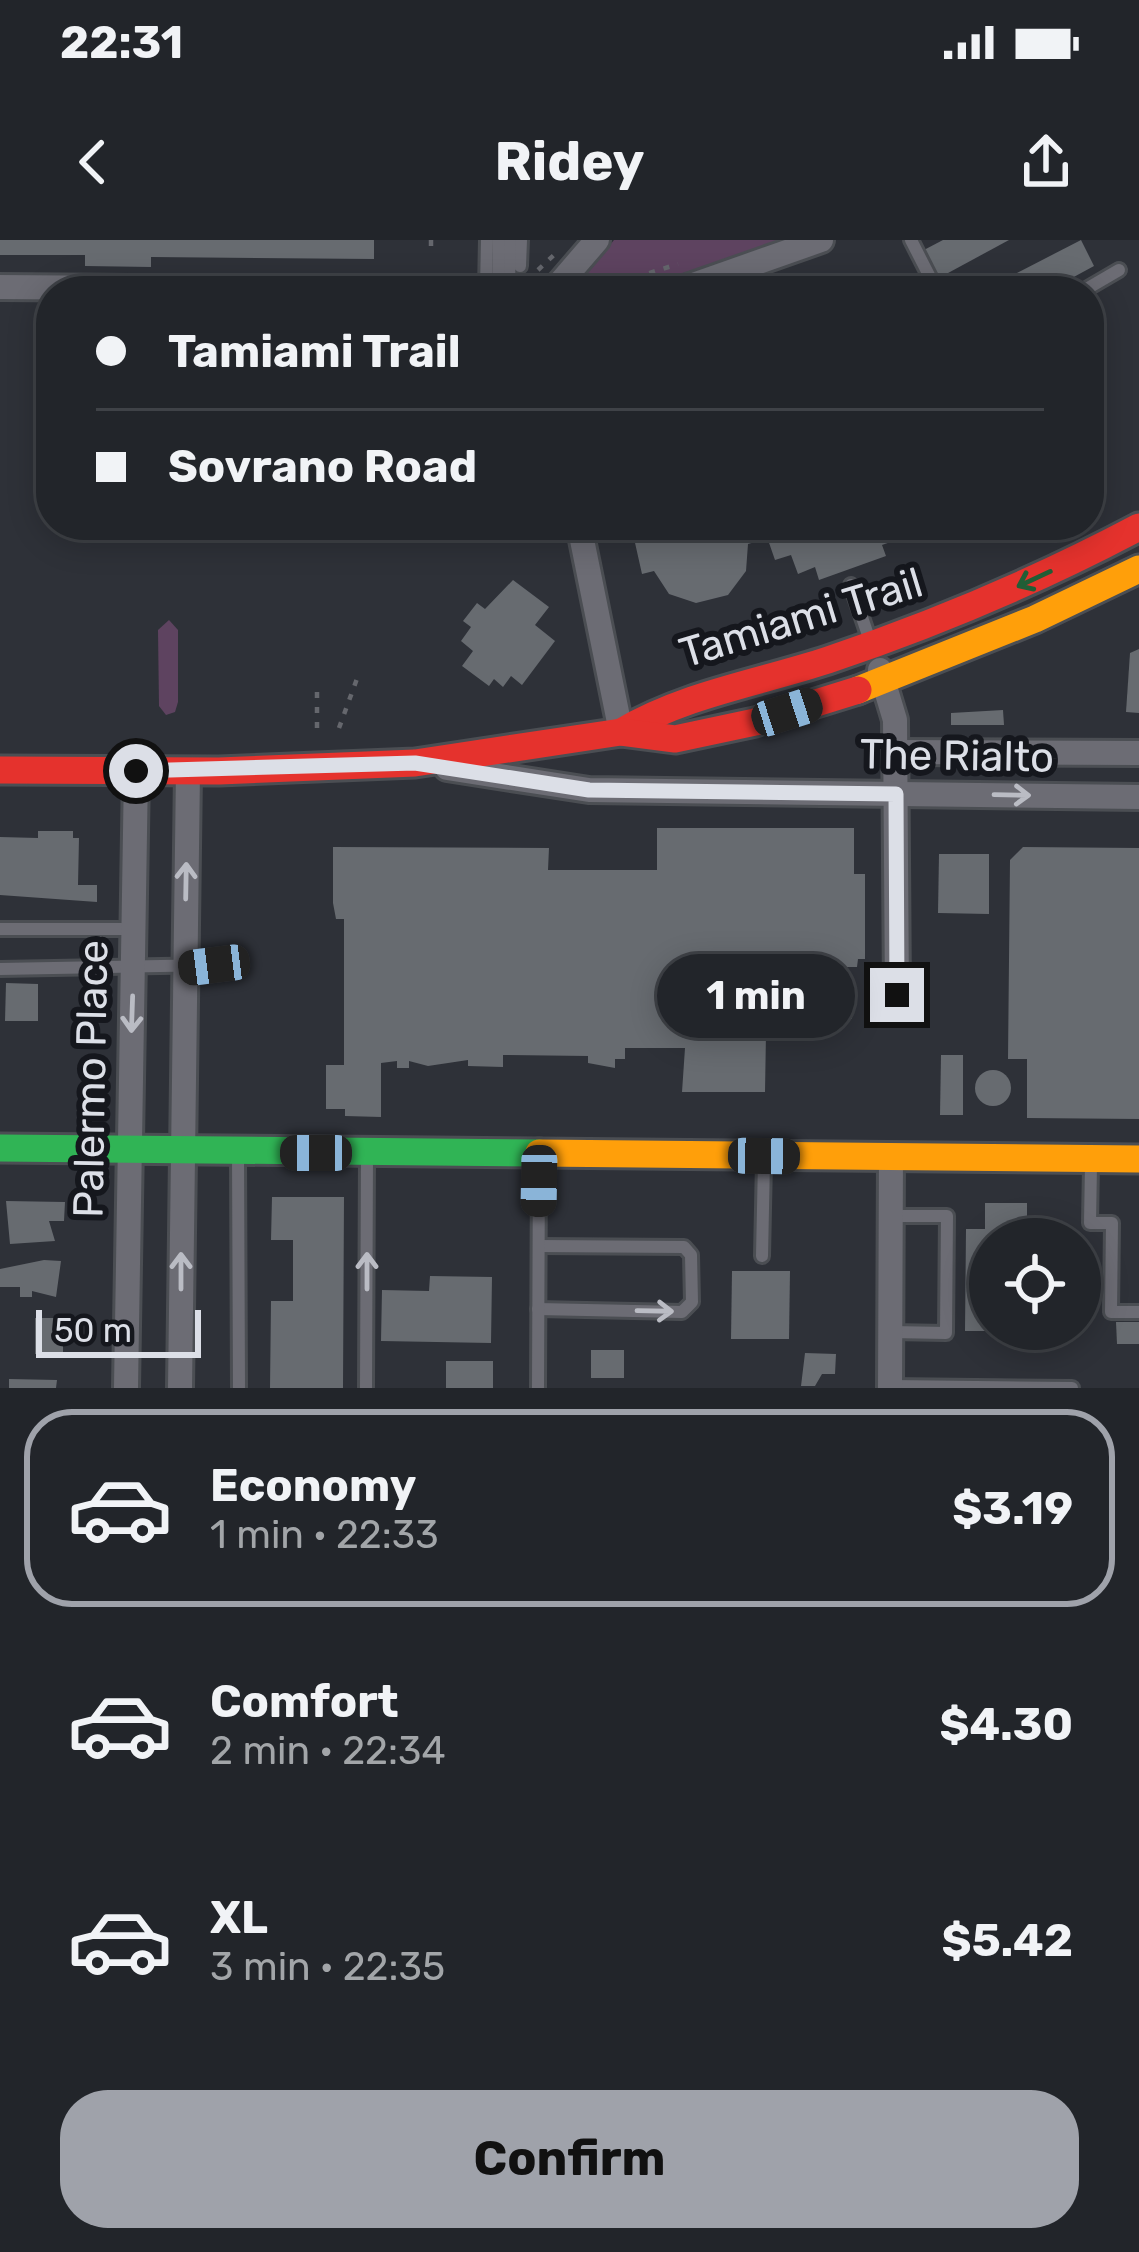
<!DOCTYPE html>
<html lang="en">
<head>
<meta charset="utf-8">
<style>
	:root { --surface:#22252a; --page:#2a2d32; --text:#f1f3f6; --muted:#a2a5a8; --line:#3f4247; --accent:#9fa2aa }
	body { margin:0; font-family:Rubik,sans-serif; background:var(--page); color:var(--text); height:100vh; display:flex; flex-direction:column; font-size:45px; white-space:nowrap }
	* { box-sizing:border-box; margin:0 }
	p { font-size:39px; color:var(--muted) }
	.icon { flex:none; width:66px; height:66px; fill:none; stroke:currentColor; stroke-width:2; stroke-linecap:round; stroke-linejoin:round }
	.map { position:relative; height:1148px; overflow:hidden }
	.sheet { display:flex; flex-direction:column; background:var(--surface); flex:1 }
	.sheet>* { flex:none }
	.banner { position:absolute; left:36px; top:36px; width:1068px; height:264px; border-radius:48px; box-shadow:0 6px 30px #0003,0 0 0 3px var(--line); display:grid; align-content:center; height:264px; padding:0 60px; background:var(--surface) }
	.controls { position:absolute; left:969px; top:978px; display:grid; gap:24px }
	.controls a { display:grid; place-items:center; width:132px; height:132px; border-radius:50%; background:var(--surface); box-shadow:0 6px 30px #0003,0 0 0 3px var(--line); font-size:60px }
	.scale { position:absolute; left:36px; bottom:30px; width:165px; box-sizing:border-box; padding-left:12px; border:6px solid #dcdfe7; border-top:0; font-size:33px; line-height:42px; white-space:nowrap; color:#dcdfe7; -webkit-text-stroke:9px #15171d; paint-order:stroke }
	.end { position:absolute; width:54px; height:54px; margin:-27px; border:15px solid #dcdfe7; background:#111; box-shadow:0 0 0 6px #111 }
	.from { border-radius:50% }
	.bubble { position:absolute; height:84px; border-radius:42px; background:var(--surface); box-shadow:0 6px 30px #0003,0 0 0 3px var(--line); font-size:39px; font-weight:700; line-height:84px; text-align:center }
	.car { position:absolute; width:36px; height:72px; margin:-36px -18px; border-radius:15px; box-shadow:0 0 9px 3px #0007; background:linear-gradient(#222 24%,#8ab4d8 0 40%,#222 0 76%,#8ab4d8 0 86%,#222 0) }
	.banner b { display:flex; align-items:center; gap:42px; height:114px; font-size:45px }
	.banner b+b { border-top:3px solid var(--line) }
	.banner i { width:30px; height:30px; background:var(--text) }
	ul { padding:21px 0 0; list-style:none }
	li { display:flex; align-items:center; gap:36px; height:198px; margin:0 24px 18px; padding:0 36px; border:6px solid transparent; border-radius:48px }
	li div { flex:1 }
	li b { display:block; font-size:45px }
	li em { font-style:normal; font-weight:700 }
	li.current { border-color:var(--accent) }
	li>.icon { width:108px; height:108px; stroke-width:1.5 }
	.cta { display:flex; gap:24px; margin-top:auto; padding:24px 60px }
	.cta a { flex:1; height:138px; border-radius:48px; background:var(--accent); color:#111; font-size:48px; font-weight:700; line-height:138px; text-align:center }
	.status { display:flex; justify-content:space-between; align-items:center; height:84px; padding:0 60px; background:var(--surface); direction:ltr }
	.status svg { height:33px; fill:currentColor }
	header { display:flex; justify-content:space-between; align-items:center; height:156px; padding:0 60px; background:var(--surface); font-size:54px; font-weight:700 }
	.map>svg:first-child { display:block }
	.green { fill:#5e4360 }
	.building { fill:#676b70 }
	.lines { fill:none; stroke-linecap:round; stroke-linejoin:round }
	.lane-casing { stroke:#4b4e53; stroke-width:18 }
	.street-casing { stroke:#4b4e53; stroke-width:30 }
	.fast-casing { stroke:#4b4e53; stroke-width:33 }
	.slow-casing { stroke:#4b4e53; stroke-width:33 }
	.jam-casing { stroke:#4b4e53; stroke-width:33 }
	.path { stroke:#65676d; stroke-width:4.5; stroke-dasharray:6 9; stroke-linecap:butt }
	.lane { stroke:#6c6c74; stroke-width:12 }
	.street { stroke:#6c6c74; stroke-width:24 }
	.fast { stroke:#30b455; stroke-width:27 }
	.slow { stroke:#ff9f0a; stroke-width:27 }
	.jam { stroke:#e5322d; stroke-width:27 }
	.oneway { stroke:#215e36 }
	.oneway2 { stroke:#babcc4 }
	.route { stroke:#dcdfe7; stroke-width:15 }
	.labels { text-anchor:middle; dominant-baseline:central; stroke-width:12; stroke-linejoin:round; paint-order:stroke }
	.street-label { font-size:42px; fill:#dcdfe7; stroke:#15171d }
</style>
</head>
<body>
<div class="status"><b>22:31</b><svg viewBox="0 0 49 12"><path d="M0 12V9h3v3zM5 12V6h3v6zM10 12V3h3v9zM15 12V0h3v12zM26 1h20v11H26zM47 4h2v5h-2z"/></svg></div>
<header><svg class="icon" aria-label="back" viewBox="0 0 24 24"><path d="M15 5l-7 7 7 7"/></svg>Ridey<svg class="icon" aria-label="share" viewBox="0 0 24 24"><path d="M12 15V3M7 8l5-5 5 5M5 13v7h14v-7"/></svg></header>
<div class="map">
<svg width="1139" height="1148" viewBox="0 0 1139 1148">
	<rect width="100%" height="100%" fill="#2e3138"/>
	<g class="green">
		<path d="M 614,0 L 784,0 L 629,51 L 572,51 Z"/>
		<path d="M 169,380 L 178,390 L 178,462 L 175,472 L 166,475 L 159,466 L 158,390 Z"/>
	</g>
	<g class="building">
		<path d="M 0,0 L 374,0 L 374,19 L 151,17 L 151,27 L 85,26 L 85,15 L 0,15 Z"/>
		<path d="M 943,0 L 1009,0 L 937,39 L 922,11 Z"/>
		<path d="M 1081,0 L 1094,26 L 1048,51 L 982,51 Z"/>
		<path d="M 631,285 L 758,285 L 762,300 L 748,304 L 746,331 L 728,355 L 696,363 L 669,354 L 654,331 L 642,334 Z"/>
		<path d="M 780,285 L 894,285 L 899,299 L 882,305 L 886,316 L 819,340 L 815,327 L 798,334 L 791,315 L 775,320 L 767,297 L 782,291 Z"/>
		<path d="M 513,340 L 549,367 L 535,385 L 555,401 L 522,445 L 511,436 L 503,447 L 494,439 L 489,446 L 462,426 L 473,411 L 461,401 L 471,387 L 463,381 L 477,363 L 485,369 Z"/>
		<path d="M 1139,409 L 1139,473 L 1126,472 L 1130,413 Z"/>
		<path d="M 1003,470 L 1004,485 L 951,485 L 951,473 Z"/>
		<path d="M 657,588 L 854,588 L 854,634 L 865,634 L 865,719 L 858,719 L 857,727 L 847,727 L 852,779 L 809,779 L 809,789 L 766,793 L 765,852 L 682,852 L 685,808 L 625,808 L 625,819 L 615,819 L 615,828 L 588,823 L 588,816 L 503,815 L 503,827 L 468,826 L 468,820 L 428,826 L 409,821 L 409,828 L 397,828 L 397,821 L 381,823 L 381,877 L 345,876 L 345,869 L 326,869 L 326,825 L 344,825 L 344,679 L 336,679 L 333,663 L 333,607 L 549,608 L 548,630 L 657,630 Z"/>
		<path d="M 38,591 L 73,591 L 73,598 L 79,598 L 78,645 L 97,645 L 97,662 L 0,655 L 0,597 L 38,598 Z"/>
		<path d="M 1023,607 L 1139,608 L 1139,879 L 1027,878 L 1027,819 L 1008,819 L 1010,620 Z"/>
		<path d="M 939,614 L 989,614 L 989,674 L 938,673 Z"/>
		<path d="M 6,743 L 38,744 L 38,781 L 5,781 Z"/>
		<path d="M 941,815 L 963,815 L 963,875 L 940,875 Z"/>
		<circle cx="993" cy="848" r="18"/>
		<path d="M 272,957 L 344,957 L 343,1148 L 270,1148 L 271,1061 L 293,1061 L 293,1000 L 271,1000 Z"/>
		<path d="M 6,961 L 65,962 L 64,981 L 49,981 L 55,1001 L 10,1004 Z"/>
		<path d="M 985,963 L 1027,963 L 1027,990 L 1076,990 L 1076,999 L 990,999 L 990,1091 L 965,1091 L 966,989 L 985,989 Z"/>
		<path d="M 44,1020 L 61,1021 L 56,1057 L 32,1051 L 32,1057 L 20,1057 L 20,1047 L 0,1047 L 0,1029 Z"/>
		<path d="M 732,1031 L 790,1031 L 789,1099 L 731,1099 Z"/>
		<path d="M 430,1036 L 492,1037 L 491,1103 L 381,1101 L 382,1050 L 429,1051 Z"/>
		<rect x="35" y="1078" width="28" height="36"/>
		<path d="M 1116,1082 L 1139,1082 L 1139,1104 L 1117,1104 Z"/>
		<rect x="591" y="1110" width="33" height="28"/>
		<path d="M 805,1113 L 836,1114 L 835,1134 L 822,1134 L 815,1146 L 801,1146 Z"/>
		<rect x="446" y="1121" width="47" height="27"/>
		<path d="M 9,1139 L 57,1140 L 56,1148 L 9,1148 Z"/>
	</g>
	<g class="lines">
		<defs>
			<g id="lane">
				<path d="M 911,0 L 937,51"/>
				<path d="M 520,26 L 521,0"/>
				<path d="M 509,44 L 510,0"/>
				<path d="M 486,48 L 487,0"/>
				<path d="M 498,49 L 499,0"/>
				<path d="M 1083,51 L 1119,30"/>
				<path d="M 851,345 L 869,398"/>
				<path d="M 0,689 L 132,689"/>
				<path d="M 0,729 L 214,725"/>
				<path d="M 238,913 L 239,1148"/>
				<path d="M 1091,925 L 1090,983 L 1112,983 L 1111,1072 L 1139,1072"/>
				<path d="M 891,976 L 947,976 L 946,1093 L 891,1092"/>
				<path d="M 762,1016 L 764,921"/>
				<path d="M 538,1069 L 682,1072 L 692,1062 L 691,1015 L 684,1007 L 539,1006"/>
				<path d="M 891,1146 L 1072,1148"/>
				<path d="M 366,1148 L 367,915"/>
				<path d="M 538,1148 L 539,915"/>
			</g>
			<g id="street">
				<path d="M 0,47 L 512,51"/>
				<path d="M 553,51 L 597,0"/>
				<path d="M 676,51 L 821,0"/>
				<path d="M 579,285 L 621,492"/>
				<path d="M 880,430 L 895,480 L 897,756"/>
				<path d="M 896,512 L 1139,513"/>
				<path d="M 447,528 L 589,550 L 1139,557"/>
				<path d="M 126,1148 L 136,531"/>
				<path d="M 180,1148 L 188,531"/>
				<path d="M 890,1148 L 891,917"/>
			</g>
			<path id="fast" d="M 0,908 L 539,913"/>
			<g id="slow">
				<path d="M 858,450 L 1035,379 L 1139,329"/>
				<path d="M 539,913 L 1139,919"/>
			</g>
			<g id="jam">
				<path d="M 621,492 C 685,454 758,443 828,420 C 935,384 1039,340 1139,287"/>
				<path d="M 0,530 L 219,531 L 415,523 L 621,492 L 675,499 L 755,482 L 858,450"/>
			</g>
		</defs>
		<use href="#lane" class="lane-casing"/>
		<use href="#street" class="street-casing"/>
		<use href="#fast" class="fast-casing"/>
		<use href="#slow" class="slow-casing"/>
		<use href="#jam" class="jam-casing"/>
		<g class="path">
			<path d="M 431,0 L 431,13"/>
			<path d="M 538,30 L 555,14"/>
			<path d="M 592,51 L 678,24"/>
			<path d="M 317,488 L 317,444"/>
			<path d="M 339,488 L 358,436"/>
		</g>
		<use href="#lane" class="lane"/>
		<use href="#street" class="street"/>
		<use href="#fast" class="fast"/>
		<use href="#slow" class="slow"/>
		<use href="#jam" class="jam"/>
	</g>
	<defs><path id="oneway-shaft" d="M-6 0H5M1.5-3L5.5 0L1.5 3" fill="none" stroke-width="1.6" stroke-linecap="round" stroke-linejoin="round" transform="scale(3)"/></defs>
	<use class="oneway" href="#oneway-shaft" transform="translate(1034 339) rotate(155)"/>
	<g class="oneway2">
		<use href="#oneway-shaft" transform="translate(1012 555) rotate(1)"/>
		<use href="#oneway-shaft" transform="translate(186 641) rotate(-89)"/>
		<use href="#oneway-shaft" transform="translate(132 774) rotate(92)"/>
		<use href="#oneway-shaft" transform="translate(181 1031) rotate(-90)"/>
		<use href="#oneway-shaft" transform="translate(367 1031) rotate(-90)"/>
		<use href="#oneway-shaft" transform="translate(655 1071) rotate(1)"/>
	</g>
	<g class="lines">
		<path class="route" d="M 136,531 L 415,523 L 589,550 L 896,554 L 897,755"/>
	</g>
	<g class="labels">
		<g class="street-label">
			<text transform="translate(801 378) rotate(-17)">Tamiami Trail</text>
			<text transform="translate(957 516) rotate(1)">The Rialto</text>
			<text transform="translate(91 839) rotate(-89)">Palermo Place</text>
		</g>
	</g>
</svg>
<div class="controls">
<a><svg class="icon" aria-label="locate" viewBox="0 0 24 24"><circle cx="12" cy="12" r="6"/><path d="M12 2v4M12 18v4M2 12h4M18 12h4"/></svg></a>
</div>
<div class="scale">50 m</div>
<i class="end from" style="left:136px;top:531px"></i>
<i class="end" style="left:897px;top:755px"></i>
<div class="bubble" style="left:657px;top:714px;width:198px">1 min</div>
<i class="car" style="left:787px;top:472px;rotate:72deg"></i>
<i class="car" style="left:214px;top:725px;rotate:263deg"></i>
<i class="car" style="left:316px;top:913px;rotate:270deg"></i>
<i class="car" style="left:764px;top:916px;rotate:91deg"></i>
<i class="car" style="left:539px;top:941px;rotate:181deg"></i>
<div class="banner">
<b><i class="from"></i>Tamiami Trail</b>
<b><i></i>Sovrano Road</b>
</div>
</div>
<section class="sheet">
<ul>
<li class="current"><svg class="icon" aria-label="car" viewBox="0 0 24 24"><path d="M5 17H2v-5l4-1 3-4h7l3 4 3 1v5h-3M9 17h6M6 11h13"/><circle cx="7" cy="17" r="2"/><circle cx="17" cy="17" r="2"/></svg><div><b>Economy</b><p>1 min · 22:33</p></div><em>$3.19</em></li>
<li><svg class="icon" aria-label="car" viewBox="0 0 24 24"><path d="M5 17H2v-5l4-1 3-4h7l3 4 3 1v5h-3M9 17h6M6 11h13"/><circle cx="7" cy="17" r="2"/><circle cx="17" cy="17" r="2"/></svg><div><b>Comfort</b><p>2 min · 22:34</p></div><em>$4.30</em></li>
<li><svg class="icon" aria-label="car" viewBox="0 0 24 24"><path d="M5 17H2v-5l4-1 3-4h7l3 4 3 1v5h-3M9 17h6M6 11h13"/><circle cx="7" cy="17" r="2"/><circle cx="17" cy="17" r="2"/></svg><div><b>XL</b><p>3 min · 22:35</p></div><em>$5.42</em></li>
</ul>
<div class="cta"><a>Confirm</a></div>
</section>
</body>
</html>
